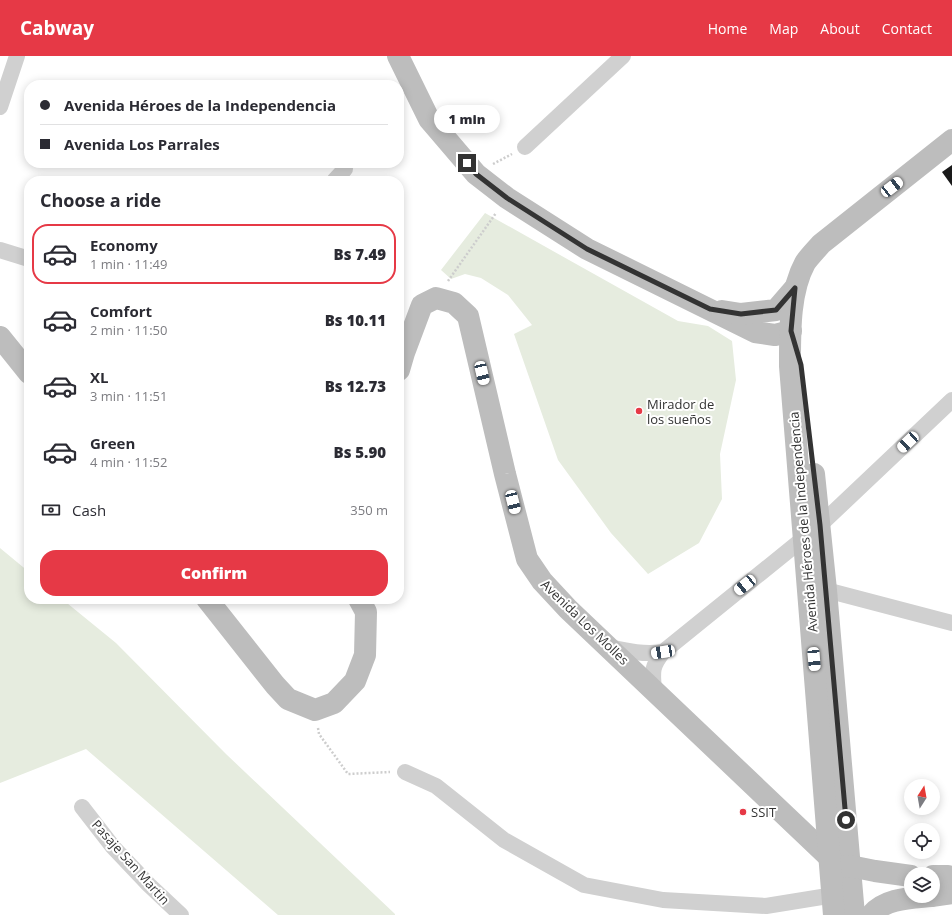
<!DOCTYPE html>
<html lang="en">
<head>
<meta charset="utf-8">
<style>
	:root { --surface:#fff; --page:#f2f2f3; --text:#2b2b33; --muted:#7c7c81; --line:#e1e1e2; --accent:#e63946 }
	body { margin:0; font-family:"Open Sans",sans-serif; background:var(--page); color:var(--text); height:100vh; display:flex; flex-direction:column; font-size:15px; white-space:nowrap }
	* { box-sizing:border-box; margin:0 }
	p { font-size:13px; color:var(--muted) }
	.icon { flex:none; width:22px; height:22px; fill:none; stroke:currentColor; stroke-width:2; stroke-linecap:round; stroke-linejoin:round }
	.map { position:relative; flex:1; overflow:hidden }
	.side { position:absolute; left:24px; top:120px; width:380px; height:428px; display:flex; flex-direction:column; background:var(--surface); border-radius:16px; box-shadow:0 2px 10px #0003 }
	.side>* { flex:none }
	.top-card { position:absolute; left:24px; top:24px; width:380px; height:88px; border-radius:16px; box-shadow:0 2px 10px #0003; display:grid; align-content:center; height:88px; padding:0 16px; background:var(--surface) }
	.needle { width:26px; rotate:11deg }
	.fabs { position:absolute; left:904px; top:723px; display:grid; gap:8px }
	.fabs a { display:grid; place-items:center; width:36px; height:36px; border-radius:50%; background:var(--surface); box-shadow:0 2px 10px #0003; font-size:20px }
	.end { position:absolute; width:18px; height:18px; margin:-9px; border:5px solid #333; background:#fff; box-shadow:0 0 0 2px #fff }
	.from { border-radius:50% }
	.bubble { position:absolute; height:28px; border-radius:14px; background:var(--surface); box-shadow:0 2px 10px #0003; font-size:13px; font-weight:800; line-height:28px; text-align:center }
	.car { position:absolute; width:12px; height:24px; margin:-12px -6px; border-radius:5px; box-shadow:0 0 3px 1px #0007; background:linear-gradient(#fff 24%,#345 0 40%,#fff 0 76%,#345 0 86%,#fff 0) }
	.top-card b { display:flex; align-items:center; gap:14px; height:38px; font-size:15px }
	.top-card b+b { border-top:1px solid var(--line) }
	.top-card i { width:10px; height:10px; background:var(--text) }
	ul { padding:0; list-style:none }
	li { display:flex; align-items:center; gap:12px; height:60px; margin:0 8px 6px; padding:0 8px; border:2px solid transparent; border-radius:16px }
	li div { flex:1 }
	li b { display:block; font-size:15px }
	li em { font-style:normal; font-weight:800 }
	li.active { border-color:var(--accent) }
	li>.icon { width:36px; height:36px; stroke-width:1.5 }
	h2 { padding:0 16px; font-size:18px; line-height:48px }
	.pay { display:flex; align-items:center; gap:10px; height:44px; padding:0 16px; font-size:15px }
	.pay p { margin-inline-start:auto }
	.cta { display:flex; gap:8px; margin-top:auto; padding:8px 16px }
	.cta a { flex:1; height:46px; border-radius:16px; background:var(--accent); color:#fff; font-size:16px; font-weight:800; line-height:46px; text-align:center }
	header { display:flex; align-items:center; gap:24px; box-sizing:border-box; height:56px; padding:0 20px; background:var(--accent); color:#fff }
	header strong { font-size:19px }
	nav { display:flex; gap:22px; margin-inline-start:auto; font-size:14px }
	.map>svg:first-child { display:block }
	.green { fill:#e6ecdf }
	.building { fill:#1a1a1a }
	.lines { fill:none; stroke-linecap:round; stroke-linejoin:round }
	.path { stroke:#cdcdcd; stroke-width:2.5; stroke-dasharray:2 2; stroke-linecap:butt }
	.street { stroke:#d0d0d0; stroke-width:16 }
	.secondary { stroke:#bdbdbd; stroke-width:22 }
	.route { stroke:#333; stroke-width:5 }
	.poi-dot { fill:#e63946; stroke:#fff; stroke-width:1.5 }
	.labels { text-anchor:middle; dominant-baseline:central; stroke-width:4; stroke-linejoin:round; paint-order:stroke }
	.poi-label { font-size:13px; fill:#333; stroke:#fff; text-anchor:start }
	.street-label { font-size:13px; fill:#333; stroke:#fff }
</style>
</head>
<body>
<header>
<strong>Cabway</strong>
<nav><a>Home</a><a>Map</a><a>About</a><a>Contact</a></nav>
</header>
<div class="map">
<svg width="952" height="859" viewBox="0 0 952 859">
	<rect width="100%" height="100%" fill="#fff"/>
	<g class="green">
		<path d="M 485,157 L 678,265 L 708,270 L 732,285 L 736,324 L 720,398 L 722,443 L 699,487 L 648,518 L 611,477 L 558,404 L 514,278 L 532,269 L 508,239 L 481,222 L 465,218 L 451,223 L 441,214 Z"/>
		<path d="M 0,492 L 29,516 L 29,543 L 62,543 L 116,587 L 226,698 L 395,858 L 395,859 L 278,859 L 86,693 L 0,727 Z"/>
	</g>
	<path class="building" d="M 952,109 L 952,130 L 942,116 Z"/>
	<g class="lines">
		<g class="path">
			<path d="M 493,108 L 512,98"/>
			<path d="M 448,225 L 496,157"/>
			<path d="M 318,672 L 319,678 L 348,718 L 390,716"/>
		</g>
		<g class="street">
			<path d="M 0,51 L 17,0"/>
			<path d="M 525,91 L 623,0"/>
			<path d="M 334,125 L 345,113"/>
			<path d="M 0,194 L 29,203"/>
			<path d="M 826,534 L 952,567"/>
			<path d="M 609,591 C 627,595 644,599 663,596 L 820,469 L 952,344"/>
			<path d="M 654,633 C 652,615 652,610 663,596"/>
			<path d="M 405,716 L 436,730 L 504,784 L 584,829 L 663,844 L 766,850 L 834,839"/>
			<path d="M 82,751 L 113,791 L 149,829 L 181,859"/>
		</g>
		<g class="secondary">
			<path d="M 398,0 L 429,63 L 476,118 L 507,142 L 587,193 L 755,276 L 775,279 L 791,275"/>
			<path d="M 722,255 L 741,258 L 776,254 L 795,232"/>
			<path d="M 0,281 L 29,317"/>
			<path d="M 399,314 L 404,297 L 422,249 L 436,242 L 454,247 L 468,260 L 505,418 L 527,503 L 542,525 L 568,553 L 829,801"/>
			<path d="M 814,418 L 826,534 L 854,859"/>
			<path d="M 207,543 L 275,629 L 288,643 L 315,654 L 334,647 L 355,625 L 365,599 L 366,556 L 359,543"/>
			<path d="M 837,811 L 850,810 L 875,815 L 911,820"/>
			<path d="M 933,820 L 948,820 L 952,822"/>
			<path d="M 933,840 L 952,837"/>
			<path d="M 834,859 L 790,310 C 790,278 789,236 805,207 C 809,201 816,194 821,188 L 952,84"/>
			<path d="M 871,859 C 885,842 911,842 931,840"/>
		</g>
	</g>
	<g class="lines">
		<path class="route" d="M 467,107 L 476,118 L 507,142 L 587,193 L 710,253 L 741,258 L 776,254 L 795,232 L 791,275 L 801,309 L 820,469 L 846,764"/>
	</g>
	<g class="poi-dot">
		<circle cx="639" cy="355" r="4"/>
		<circle cx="743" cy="756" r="4"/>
	</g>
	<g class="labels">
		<g class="poi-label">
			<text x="647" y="348">Mirador de<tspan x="647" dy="15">los sueños</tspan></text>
			<text x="751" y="756">SSIT</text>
		</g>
		<g class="street-label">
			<text transform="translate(803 466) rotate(-95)">Avenida Héroes de la Independencia</text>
			<text transform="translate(585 566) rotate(44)">Avenida Los Molles</text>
			<text transform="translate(131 806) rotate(48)">Pasaje San Martin</text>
		</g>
	</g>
</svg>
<div class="fabs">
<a><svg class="needle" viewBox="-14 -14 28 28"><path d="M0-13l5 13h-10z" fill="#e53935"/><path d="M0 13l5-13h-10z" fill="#7c7c81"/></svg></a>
<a><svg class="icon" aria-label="locate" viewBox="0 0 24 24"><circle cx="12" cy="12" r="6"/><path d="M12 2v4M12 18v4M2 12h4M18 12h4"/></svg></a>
<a><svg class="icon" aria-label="layers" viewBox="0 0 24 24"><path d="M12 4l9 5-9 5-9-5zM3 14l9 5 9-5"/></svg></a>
</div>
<i class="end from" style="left:846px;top:764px"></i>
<i class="end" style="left:467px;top:107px"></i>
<div class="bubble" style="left:434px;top:49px;width:66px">1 min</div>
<i class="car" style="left:892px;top:131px;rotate:52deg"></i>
<i class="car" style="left:482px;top:317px;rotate:167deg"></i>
<i class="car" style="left:908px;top:386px;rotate:227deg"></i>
<i class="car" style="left:513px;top:446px;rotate:166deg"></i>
<i class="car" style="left:745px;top:529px;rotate:231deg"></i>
<i class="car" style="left:663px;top:596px;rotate:261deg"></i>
<i class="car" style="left:814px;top:603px;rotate:175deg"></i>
<div class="top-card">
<b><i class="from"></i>Avenida Héroes de la Independencia</b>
<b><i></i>Avenida Los Parrales</b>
</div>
<section class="side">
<h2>Choose a ride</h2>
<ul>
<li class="active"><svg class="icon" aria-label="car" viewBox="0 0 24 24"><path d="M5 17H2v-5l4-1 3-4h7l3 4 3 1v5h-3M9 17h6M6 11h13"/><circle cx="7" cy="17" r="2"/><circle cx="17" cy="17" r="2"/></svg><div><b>Economy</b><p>1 min · 11:49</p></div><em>Bs 7.49</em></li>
<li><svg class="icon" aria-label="car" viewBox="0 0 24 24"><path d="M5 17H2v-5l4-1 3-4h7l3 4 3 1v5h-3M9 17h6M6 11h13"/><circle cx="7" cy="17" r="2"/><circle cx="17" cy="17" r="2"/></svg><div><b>Comfort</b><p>2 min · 11:50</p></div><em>Bs 10.11</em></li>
<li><svg class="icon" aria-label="car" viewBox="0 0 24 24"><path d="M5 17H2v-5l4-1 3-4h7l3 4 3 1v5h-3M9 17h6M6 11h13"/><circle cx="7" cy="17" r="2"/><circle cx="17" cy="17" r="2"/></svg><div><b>XL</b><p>3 min · 11:51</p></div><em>Bs 12.73</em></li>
<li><svg class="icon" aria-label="car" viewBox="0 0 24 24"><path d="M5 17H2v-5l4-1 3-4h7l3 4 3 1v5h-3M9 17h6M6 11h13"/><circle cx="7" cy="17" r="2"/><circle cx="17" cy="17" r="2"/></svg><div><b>Green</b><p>4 min · 11:52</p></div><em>Bs 5.90</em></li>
</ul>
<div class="pay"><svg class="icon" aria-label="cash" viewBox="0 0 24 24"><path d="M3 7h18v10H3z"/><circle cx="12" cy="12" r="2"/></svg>Cash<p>350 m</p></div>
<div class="cta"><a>Confirm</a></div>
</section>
</div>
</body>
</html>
